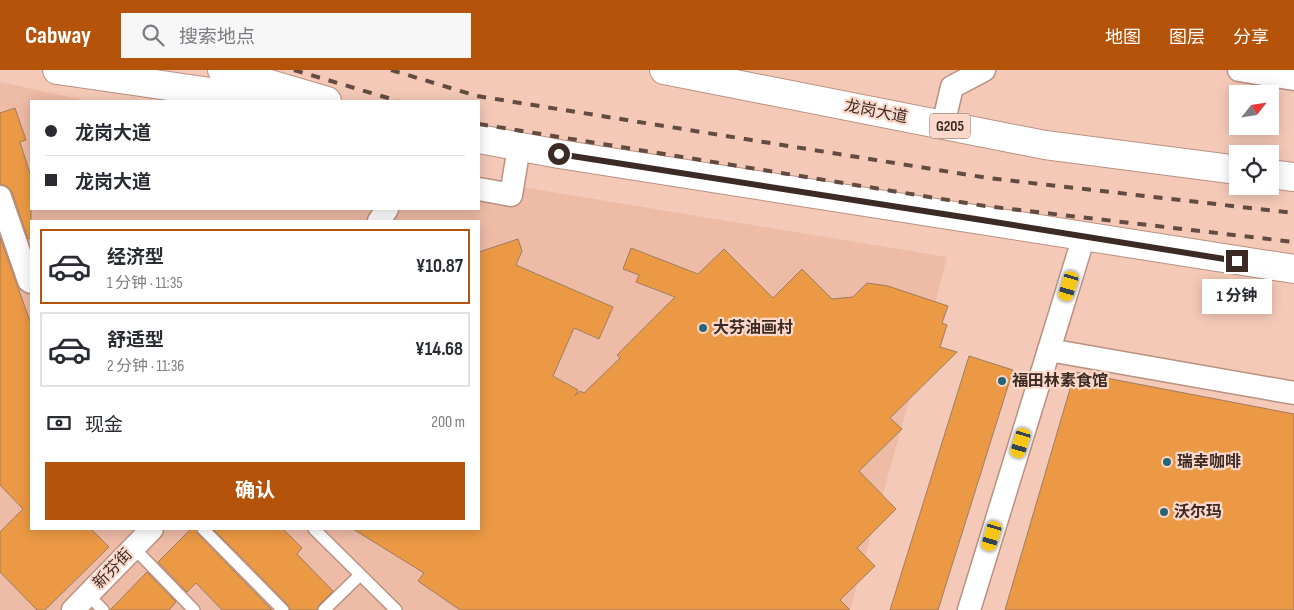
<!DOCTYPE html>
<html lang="zh">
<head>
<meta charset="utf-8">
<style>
	:root { --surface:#fff; --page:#f7f7f7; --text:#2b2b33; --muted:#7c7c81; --line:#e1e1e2; --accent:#b45309 }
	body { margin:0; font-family:"Sofia Sans Condensed","Noto Sans SC",sans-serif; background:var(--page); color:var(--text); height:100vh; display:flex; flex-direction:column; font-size:19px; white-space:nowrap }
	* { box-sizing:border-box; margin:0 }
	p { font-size:16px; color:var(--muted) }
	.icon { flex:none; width:28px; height:28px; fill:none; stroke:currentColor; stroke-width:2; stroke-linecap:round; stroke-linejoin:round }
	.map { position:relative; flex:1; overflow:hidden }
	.panel { position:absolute; left:30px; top:150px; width:450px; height:310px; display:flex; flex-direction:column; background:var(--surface); border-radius:0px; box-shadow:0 2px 12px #0003 }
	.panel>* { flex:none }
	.top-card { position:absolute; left:30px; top:30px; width:450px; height:110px; border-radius:0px; box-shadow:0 2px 12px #0003; display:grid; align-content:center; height:110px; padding:0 15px; background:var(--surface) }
	.needle { width:32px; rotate:60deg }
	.buttons { position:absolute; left:1229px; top:15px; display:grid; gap:10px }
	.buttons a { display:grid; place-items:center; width:50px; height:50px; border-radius:0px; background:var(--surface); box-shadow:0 2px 12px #0003; font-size:25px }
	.end { position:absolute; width:22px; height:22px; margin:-11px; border:6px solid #3b2b24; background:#fff; box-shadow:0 0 0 2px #fff }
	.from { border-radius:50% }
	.bubble { position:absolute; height:35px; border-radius:0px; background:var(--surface); box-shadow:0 2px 12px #0003; font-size:16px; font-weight:700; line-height:35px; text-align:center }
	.car { position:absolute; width:15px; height:30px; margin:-15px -8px; border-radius:6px; box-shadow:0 0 4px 1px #0007; background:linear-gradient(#f5c518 24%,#345 0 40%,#f5c518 0 76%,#345 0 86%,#f5c518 0) }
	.top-card b { display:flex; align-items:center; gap:18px; height:48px; font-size:19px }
	.top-card b+b { border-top:1px solid var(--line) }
	.top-card i { width:12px; height:12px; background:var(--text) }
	ul { padding:9px 0 0; list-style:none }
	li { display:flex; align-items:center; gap:15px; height:75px; margin:0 10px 8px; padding:0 5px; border:2px solid var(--line); border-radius:0px }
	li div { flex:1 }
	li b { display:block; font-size:19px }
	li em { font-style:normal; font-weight:700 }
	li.selected { border-color:var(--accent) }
	li>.icon { width:45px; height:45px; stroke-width:1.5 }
	.pay { display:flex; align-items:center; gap:12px; height:55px; padding:0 15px; font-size:19px }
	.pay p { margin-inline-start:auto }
	.cta { display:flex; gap:10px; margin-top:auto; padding:10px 15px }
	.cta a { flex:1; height:58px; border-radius:0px; background:var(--accent); color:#fff; font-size:20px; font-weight:700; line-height:58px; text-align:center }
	header { display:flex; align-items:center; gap:30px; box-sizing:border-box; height:70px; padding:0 25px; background:var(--accent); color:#fff }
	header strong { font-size:24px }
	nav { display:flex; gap:28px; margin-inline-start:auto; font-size:18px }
	.search { width:350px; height:45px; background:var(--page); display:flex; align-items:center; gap:12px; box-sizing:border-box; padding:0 18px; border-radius:0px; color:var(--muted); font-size:19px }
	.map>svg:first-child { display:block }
	.built { fill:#eebba6; fill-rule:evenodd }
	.building { fill:#eb9944; stroke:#9c7d62 }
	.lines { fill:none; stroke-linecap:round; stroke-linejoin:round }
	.lane-casing { stroke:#ba9181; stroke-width:14 }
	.street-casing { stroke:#ba9181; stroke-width:25 }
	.highway-casing { stroke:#ba9181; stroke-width:30 }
	.lane { stroke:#fff; stroke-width:11 }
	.street { stroke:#fff; stroke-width:22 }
	.highway { stroke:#fff; stroke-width:28 }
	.rail { stroke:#624c42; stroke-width:4; stroke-dasharray:9 9; stroke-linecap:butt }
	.route { stroke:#3b2b24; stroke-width:6 }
	.poi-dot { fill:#25657a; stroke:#fcd8ca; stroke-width:2 }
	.labels { text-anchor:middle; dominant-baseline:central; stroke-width:4.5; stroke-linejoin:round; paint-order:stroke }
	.shield { fill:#fcd8ca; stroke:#755f56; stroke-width:1 }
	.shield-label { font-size:15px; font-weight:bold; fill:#3b2b24 }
	.street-label { font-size:16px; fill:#3b2b24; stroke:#fcd8ca }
	.poi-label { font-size:16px; font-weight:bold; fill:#3b2b24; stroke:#fcd8ca; text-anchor:start }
</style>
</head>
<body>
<header>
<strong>Cabway</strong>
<div class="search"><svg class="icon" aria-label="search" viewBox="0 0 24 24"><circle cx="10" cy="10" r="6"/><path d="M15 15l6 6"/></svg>搜索地点</div>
<nav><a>地图</a><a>图层</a><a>分享</a></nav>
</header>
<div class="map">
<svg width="1294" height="540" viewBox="0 0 1294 540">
	<rect width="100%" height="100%" fill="#f5c9b7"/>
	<path class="built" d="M 0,12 L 88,31 L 31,31 L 31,139 L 479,139 L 479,110 L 947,187 L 915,310 L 850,540 L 0,540 ZM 31,151 L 479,151 L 479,459 L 31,459 Z"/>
	<g class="building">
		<path d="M 15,38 L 26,70 L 20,72 L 31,107 L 31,168 L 28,169 L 12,122 L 8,117 L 0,114 L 0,43 Z"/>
		<path d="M 0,167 L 31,254 L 31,459 L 91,459 L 109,477 L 45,540 L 37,540 L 0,502 L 0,462 L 23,439 L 0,415 Z"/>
		<path d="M 518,169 L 522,181 L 516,195 L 613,237 L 599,269 L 574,258 L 553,306 L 578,320 L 575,326 L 580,321 L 584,323 L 620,288 L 617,285 L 675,227 L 636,212 L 639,205 L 623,199 L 631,178 L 698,204 L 724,179 L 773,228 L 802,199 L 832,229 L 853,227 L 867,213 L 888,216 L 948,236 L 942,253 L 947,255 L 940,277 L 957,282 L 890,348 L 902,359 L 859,401 L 896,439 L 857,478 L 875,496 L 840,530 L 850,540 L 460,540 L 418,511 L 424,503 L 353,459 L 479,459 L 479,182 Z"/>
		<path d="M 969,286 L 1013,300 L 938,540 L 890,540 Z"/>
		<path d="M 1075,302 L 1294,344 L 1294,540 L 1005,540 Z"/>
		<path d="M 191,459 L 196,459 L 198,464 L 272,540 L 222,540 L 196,513 L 187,522 L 158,492 Z"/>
		<path d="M 213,459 L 283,459 L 302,478 L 297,484 L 333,521 L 319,535 L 317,540 L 290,540 L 288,535 Z"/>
		<path d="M 147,502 L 176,532 L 169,540 L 110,540 Z"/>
	</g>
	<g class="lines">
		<defs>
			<g id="lane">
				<path d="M 203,459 L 283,540"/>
				<path d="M 314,459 L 396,540"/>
				<path d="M 134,478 L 194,540"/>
				<path d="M 88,525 L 103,540"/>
				<path d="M 324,540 L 360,505"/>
			</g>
			<g id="street">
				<path d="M 1239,0 L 1294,9"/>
				<path d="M 943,55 L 952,17 L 984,0"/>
				<path d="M 479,119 L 511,125 L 519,77"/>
				<path d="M 0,127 L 29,211 L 31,212"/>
				<path d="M 379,151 L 387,139"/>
				<path d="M 1049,280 L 1294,323"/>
				<path d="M 73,540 L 152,459"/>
				<path d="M 969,540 L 1084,166"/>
			</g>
			<g id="highway">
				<path d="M 57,0 L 273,31"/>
				<path d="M 222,0 L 327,31"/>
				<path d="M 664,0 L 1045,75 L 1238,100"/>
				<path d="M 479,69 L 559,84 L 1294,199"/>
				<path d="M 1270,104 L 1294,107"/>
			</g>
		</defs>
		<use href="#lane" class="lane-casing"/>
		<use href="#street" class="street-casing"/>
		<use href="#highway" class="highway-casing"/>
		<use href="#lane" class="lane"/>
		<use href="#street" class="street"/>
		<use href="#highway" class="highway"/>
		<g class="rail">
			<path d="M 294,0 L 398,31"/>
			<path d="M 391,0 L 477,26 L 988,108 L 1294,143"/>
			<path d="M 479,54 L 985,136 L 1294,172"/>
		</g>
	</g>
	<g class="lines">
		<path class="route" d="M 559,84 L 982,150 L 1237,191"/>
	</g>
	<g class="poi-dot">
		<circle cx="703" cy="258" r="5"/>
		<circle cx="1002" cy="311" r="5"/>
		<circle cx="1167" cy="392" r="5"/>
		<circle cx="1164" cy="442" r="5"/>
	</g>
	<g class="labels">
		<rect class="shield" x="930" y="43.5" width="40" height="25" rx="4"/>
		<g class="shield-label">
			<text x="950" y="56">G205</text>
		</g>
		<g class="street-label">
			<text transform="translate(876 42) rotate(11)">龙岗大道</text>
			<text transform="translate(113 499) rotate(-46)">新芬街</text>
		</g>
		<g class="poi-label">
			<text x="713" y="258">大芬油画村</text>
			<text x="1012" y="311">福田林素食馆</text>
			<text x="1177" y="392">瑞幸咖啡</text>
			<text x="1174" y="442">沃尔玛</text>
		</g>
	</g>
</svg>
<div class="buttons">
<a><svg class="needle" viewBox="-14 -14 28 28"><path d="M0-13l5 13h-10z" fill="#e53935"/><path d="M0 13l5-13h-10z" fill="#7c7c81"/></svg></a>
<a><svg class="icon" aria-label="locate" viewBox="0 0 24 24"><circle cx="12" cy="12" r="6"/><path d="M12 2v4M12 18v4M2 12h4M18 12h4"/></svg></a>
</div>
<i class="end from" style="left:559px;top:84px"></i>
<i class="end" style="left:1237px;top:191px"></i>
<div class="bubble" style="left:1202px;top:209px;width:70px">1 分钟</div>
<i class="car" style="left:1069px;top:216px;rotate:197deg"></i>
<i class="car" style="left:1021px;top:373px;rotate:197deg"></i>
<i class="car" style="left:992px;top:466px;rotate:197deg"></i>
<div class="top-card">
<b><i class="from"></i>龙岗大道</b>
<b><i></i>龙岗大道</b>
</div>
<section class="panel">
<ul>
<li class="selected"><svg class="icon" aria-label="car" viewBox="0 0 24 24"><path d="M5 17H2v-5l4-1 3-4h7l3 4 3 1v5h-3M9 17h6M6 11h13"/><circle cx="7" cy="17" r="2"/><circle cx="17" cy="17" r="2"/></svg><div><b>经济型</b><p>1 分钟 · 11:35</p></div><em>¥10.87</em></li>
<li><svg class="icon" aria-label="car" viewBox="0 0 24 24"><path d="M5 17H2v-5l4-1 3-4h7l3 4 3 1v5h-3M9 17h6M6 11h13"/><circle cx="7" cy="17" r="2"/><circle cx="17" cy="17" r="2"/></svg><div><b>舒适型</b><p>2 分钟 · 11:36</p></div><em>¥14.68</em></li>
</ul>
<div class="pay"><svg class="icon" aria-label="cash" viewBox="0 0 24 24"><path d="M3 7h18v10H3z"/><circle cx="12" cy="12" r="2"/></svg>现金<p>200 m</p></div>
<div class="cta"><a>确认</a></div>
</section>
</div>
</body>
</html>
